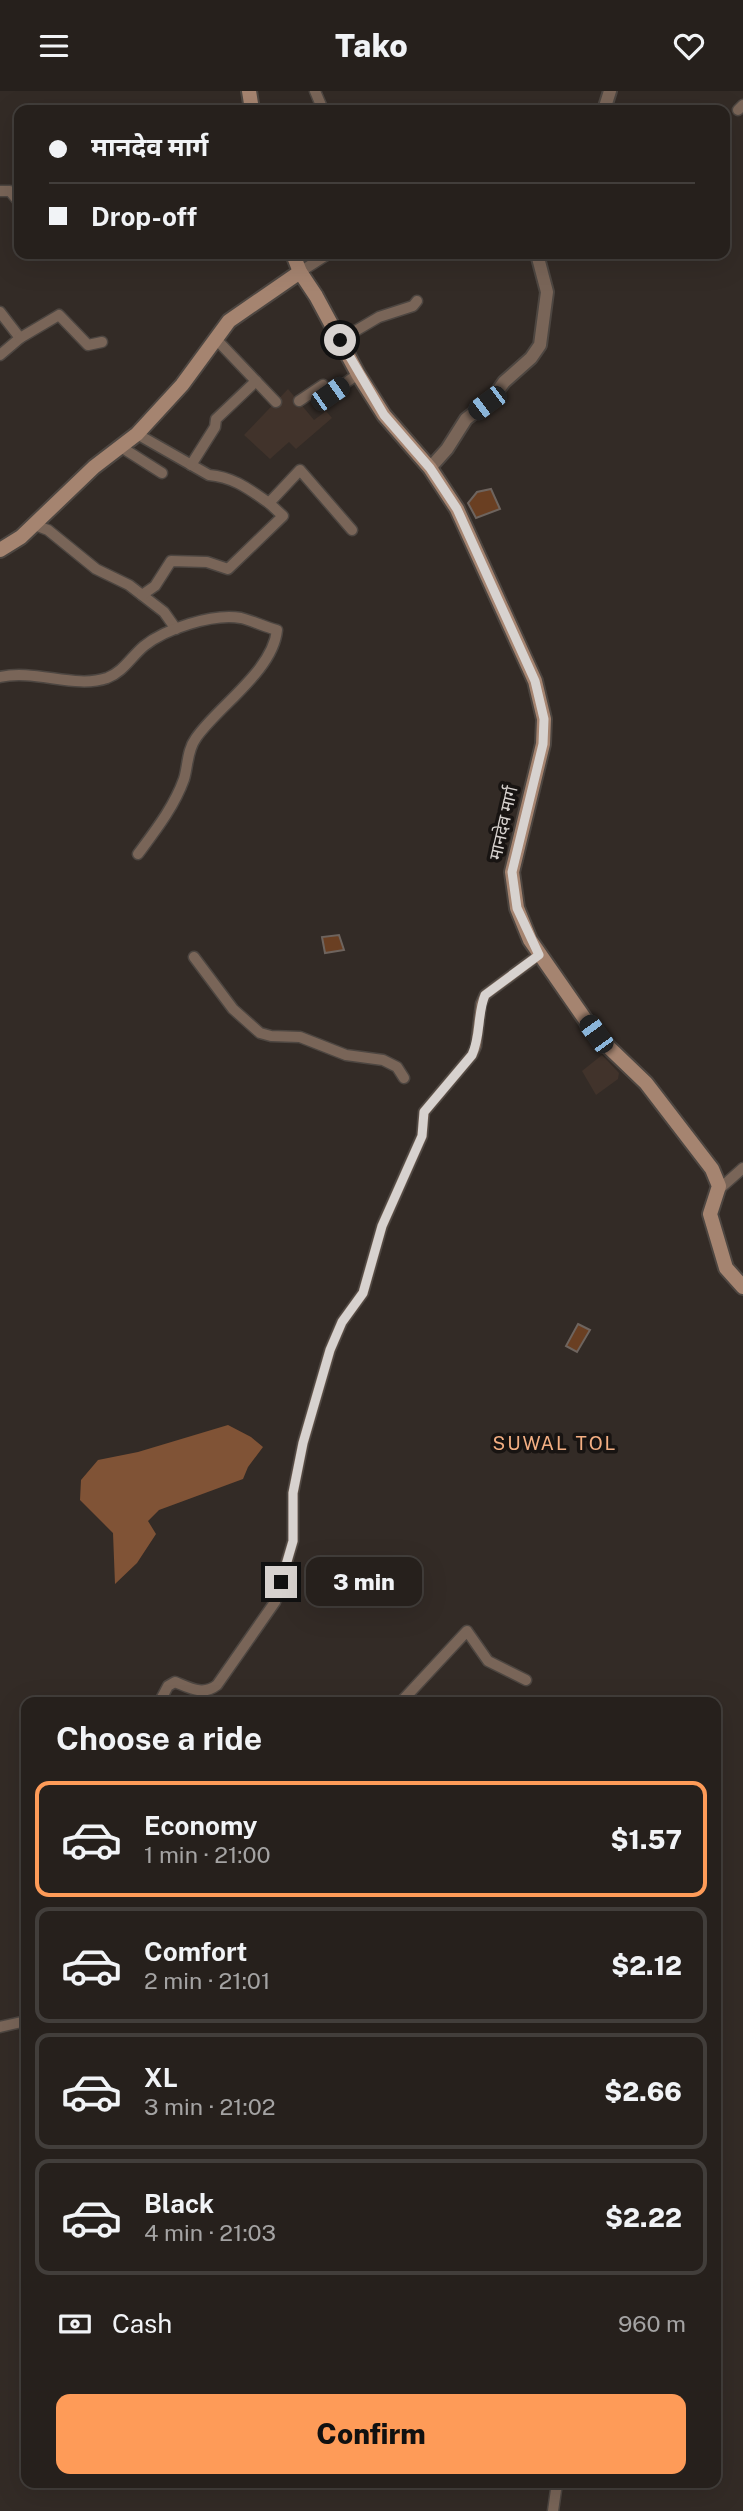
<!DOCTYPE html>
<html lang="en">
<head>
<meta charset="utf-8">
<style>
	:root { --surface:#26201c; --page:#322d29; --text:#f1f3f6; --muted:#a4a3a3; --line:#423e3b; --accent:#fe9b58 }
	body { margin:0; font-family:"Public Sans","Noto Sans Devanagari",sans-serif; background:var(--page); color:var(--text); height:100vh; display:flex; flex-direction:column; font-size:26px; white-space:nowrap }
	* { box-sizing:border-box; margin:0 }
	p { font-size:23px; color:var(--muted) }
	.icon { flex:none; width:38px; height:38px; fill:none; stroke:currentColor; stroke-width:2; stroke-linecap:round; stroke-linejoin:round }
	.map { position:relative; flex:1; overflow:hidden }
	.details { position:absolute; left:21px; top:1606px; width:700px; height:791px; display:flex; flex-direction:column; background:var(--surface); border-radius:14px; box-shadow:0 7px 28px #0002,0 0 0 2px var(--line) }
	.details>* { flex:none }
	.top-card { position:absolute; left:14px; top:14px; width:716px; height:154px; border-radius:14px; box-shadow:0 7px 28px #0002,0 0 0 2px var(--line); display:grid; align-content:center; height:154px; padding:0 35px; background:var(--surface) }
	.end { position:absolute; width:32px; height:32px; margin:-16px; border:9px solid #d7d2cf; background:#111; box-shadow:0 0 0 4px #111 }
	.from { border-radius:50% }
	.bubble { position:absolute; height:49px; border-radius:14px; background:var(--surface); box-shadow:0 7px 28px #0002,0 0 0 2px var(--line); font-size:23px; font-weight:800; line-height:49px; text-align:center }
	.car { position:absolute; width:21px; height:42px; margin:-21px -10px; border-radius:9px; box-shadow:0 0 5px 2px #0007; background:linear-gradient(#222 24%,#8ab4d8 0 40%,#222 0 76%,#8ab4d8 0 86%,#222 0) }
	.top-card b { display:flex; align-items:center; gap:24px; height:66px; font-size:26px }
	.top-card b+b { border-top:2px solid var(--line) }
	.top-card i { width:18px; height:18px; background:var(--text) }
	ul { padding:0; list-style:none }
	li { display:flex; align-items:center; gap:21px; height:116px; margin:0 14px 10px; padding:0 21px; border:4px solid var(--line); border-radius:14px }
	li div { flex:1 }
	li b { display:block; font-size:26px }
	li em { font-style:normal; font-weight:800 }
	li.on { border-color:var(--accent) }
	li>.icon { width:63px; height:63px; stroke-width:1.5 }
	h2 { padding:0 35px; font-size:32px; line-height:84px }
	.pay { display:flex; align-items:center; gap:18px; height:77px; padding:0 35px; font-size:26px }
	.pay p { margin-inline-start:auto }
	.cta { display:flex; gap:14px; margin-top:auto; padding:14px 35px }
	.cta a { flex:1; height:80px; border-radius:14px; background:var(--accent); color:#111; font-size:28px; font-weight:800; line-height:80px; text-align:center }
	header { display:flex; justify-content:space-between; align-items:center; height:91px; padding:0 35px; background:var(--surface); font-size:32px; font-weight:800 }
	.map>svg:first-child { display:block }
	.built { fill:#41332b }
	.forest { fill:#805336 }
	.building { fill:#6a3f22; stroke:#6e645e; stroke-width:2 }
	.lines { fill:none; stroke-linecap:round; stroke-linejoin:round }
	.minor-casing { stroke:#4d4641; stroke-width:13 }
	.tertiary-casing { stroke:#4d4641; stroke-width:16 }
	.secondary-casing { stroke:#4d4641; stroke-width:18 }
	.minor { stroke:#796558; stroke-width:10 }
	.tertiary { stroke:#796558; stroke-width:12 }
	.secondary { stroke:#a58470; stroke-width:14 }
	.route { stroke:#d7d2cf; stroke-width:9 }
	.labels { text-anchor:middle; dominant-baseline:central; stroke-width:7; stroke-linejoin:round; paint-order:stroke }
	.street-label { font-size:18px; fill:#d7d2cf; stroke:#181412 }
	.neighbourhood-label { font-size:19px; letter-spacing:2px; fill:#f4af83; stroke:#181412 }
</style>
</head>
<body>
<header><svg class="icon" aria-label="menu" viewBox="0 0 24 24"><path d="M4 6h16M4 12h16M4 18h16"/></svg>Tako<svg class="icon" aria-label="heart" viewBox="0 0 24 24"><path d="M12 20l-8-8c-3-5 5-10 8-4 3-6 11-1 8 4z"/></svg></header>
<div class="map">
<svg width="743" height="2420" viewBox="0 0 743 2420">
	<rect width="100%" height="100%" fill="#332b26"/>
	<g class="built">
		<path d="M 288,298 L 314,329 L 326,320 L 332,327 L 296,358 L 289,351 L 270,368 L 244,344 Z"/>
		<path d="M 602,964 L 619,982 L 618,988 L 596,1004 L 582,980 Z"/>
	</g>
	<path class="forest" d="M 228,1334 L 251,1346 L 263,1356 L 248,1376 L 243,1388 L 159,1419 L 148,1430 L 156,1443 L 137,1472 L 115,1493 L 113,1442 L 80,1409 L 81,1389 L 98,1369 L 138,1361 Z"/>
	<g class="building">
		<path d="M 491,398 L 500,418 L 476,427 L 468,412 L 477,401 Z"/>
		<path d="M 339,844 L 344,859 L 325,862 L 322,846 Z"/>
		<path d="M 578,1233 L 590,1239 L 577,1261 L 566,1255 Z"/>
	</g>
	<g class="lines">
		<defs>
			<g id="minor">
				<path d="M 315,0 L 323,19"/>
				<path d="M 738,19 L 743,14"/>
				<path d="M 0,100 L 10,100 L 19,111"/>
				<path d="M 382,163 L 392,163"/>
				<path d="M 300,181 L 328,163"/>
				<path d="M 0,221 L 20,247 L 0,264"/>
				<path d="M 20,247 L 59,224 L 88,254 L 102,251"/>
				<path d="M 215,247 L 276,311"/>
				<path d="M 340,249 L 379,226 L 413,215 L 417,210"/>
				<path d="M 299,310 L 323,294 L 330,303 L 358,283"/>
				<path d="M 137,343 L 209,384 C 234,386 250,399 269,412"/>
				<path d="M 121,356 L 162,382"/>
				<path d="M 191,374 L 215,336 L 216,328 L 256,290"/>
				<path d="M 35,434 L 48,439 L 96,478 L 129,494 L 164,521 L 176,538"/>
				<path d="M 142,504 L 155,495 L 171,470 L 207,471 L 228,478 L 283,425 L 269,412 L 300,379 L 352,439"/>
				<path d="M 0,586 C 35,578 75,598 107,587 C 123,581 131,566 144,555 C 165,538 213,522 241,527 C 253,530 265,536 277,539 C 273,580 217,616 196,647 C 187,659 188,675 184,688 C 174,716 155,740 138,763"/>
				<path d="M 194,866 L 233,918 L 260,942 L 271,945 L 300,946 L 346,964 L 383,969 L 397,976 L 404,987"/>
				<path d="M 716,1101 L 743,1077"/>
				<path d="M 159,1612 L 168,1595 L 175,1591 C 190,1597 203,1605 217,1594 L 275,1511 L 293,1450 L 293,1402 L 303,1352 L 330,1259 L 342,1231 L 363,1202 L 382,1135 L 422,1045 L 424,1021 L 472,964 L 476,955 L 481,913 L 485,904 L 539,864"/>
				<path d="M 400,1612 L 467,1540 L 488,1570 L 526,1589"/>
				<path d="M 0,1936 L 26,1930"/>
				<path d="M 553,2420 L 557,2392"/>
			</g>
			<g id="tertiary">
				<path d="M 604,19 L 610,0"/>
				<path d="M 430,377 L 447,358 L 466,328 L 492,308 L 504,291 L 531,267 L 540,254 L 547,201 L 537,163"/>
			</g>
			<g id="secondary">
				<path d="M 249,0 L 252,19"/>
				<path d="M 293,163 L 300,181 L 316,205 L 358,283 L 384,324 L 430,377 L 457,418 L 535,590 L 544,628 L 543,653 L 512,781 L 517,817 L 530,849 L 596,944 L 646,992 L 712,1078 L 719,1095 L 710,1123 L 726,1177 L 743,1196"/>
				<path d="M 0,459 L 21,446 L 94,376 L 137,343 L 182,294 L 229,230 L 300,181"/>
			</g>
		</defs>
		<use href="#minor" class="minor-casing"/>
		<use href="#tertiary" class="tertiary-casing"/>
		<use href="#secondary" class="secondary-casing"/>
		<use href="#minor" class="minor"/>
		<use href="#tertiary" class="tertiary"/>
		<use href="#secondary" class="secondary"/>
	</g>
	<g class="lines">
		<path class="route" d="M 281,1491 L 293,1450 L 293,1402 L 303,1352 L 330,1259 L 342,1231 L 363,1202 L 382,1135 L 422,1045 L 424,1021 L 472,964 C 481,945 477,923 485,904 L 539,864 L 517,817 L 512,781 L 543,653 L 544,628 L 535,590 L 457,418 L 430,377 L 384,324 L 340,249"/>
	</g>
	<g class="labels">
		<g class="street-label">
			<text transform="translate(503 732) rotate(-77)">मानदेव मार्ग</text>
		</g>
		<g class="neighbourhood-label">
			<text x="555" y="1352">SUWAL TOL</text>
		</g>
	</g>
</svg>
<i class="end from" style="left:340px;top:249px"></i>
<i class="end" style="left:281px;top:1491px"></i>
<div class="bubble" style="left:306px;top:1466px;width:116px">3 min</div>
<i class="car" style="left:330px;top:303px;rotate:55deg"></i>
<i class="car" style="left:487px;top:312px;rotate:233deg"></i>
<i class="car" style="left:596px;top:943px;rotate:324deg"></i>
<div class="top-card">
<b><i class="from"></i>मानदेव मार्ग</b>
<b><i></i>Drop-off</b>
</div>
<section class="details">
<h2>Choose a ride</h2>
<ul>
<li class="on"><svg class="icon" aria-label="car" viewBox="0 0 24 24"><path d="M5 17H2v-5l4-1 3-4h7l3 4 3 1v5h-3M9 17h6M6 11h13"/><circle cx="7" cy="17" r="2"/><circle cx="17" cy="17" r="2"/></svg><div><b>Economy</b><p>1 min · 21:00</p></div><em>$1.57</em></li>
<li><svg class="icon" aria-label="car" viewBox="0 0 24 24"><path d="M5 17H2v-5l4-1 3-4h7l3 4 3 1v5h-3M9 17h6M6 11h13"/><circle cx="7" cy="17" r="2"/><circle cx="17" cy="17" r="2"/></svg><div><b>Comfort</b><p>2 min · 21:01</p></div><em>$2.12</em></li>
<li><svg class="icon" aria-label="car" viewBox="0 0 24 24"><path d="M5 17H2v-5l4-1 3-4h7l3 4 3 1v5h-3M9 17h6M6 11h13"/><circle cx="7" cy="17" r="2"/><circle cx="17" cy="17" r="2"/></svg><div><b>XL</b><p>3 min · 21:02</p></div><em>$2.66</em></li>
<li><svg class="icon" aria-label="car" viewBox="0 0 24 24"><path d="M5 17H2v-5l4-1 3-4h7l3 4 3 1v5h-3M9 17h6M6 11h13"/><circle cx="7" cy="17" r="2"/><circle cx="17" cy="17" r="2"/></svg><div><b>Black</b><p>4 min · 21:03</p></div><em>$2.22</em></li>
</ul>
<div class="pay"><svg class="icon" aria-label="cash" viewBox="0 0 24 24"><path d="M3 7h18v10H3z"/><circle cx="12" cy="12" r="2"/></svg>Cash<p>960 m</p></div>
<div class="cta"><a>Confirm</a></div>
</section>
</div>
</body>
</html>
